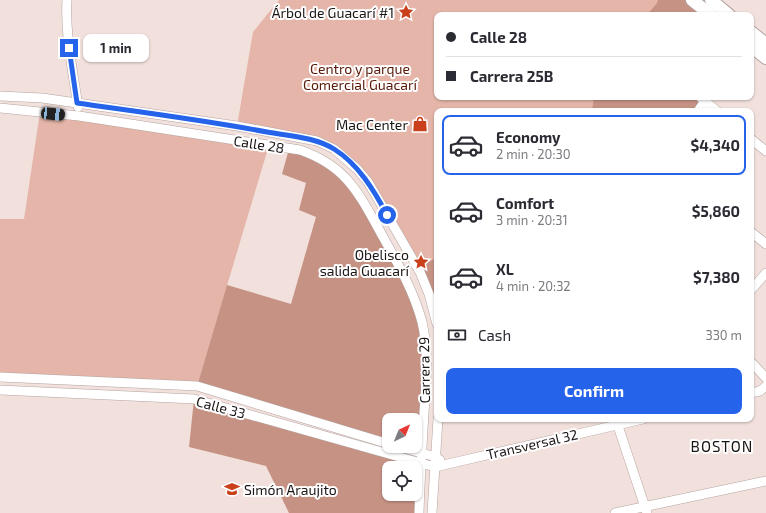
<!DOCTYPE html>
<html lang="en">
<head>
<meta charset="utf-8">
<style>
	:root { --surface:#fff; --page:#f7f7f7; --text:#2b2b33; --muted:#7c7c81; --line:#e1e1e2; --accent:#2563eb }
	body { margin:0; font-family:"Exo 2",sans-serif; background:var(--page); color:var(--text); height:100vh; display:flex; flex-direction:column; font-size:15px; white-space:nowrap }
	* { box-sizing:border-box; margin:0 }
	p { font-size:13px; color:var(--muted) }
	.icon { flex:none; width:22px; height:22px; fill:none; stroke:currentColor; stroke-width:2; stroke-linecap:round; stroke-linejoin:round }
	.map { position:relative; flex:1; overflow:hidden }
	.panel { position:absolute; left:434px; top:108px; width:320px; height:314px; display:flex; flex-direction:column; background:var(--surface); border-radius:8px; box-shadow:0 1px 3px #0004 }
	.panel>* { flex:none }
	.hud { position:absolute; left:434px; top:12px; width:320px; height:88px; border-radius:8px; box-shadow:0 1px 3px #0004; display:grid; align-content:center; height:88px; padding:0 12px; background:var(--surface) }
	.needle { width:26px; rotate:43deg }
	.controls { position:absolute; left:382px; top:413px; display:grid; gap:8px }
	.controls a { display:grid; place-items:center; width:40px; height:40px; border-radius:8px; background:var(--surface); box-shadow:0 1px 3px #0004; font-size:20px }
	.end { position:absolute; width:18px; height:18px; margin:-9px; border:5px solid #2563eb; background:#fff; box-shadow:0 0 0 2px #fff }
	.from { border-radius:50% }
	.bubble { position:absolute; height:28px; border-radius:8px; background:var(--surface); box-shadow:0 1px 3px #0004; font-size:13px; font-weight:700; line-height:28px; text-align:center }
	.car { position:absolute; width:12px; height:24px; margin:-12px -6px; border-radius:5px; box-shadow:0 0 3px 1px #0007; background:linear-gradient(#222 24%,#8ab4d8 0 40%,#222 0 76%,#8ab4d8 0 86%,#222 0) }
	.hud b { display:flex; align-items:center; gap:14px; height:38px; font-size:15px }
	.hud b+b { border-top:1px solid var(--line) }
	.hud i { width:10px; height:10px; background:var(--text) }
	ul { padding:7px 0 0; list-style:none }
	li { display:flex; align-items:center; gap:12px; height:60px; margin:0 8px 6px; padding:0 4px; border:2px solid transparent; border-radius:8px }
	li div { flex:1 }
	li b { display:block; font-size:15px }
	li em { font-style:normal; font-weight:700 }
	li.current { border-color:var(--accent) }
	li>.icon { width:36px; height:36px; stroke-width:1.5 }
	.pay { display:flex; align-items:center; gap:10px; height:44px; padding:0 12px; font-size:15px }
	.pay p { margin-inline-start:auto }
	.button { display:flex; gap:8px; margin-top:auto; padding:8px 12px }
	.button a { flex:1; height:46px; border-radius:8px; background:var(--accent); color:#fff; font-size:16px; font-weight:700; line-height:46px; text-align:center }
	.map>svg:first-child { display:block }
	.green { fill:#e4b5a8 }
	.forest { fill:#c69284; fill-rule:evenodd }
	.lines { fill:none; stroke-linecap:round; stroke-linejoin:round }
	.minor-casing { stroke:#b4a4a0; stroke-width:10 }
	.major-casing { stroke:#b4a4a0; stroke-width:14 }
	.minor { stroke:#fff; stroke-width:9 }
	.major { stroke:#fff; stroke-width:12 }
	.route { stroke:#2563eb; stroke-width:5 }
	.labels { text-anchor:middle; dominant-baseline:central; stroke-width:4; stroke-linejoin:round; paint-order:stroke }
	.poi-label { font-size:14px; fill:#1b1514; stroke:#fff; text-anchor:end }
	.park-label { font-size:14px; fill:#581908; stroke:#fff }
	.street-label { font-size:14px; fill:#1b1514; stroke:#fff }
	.neighbourhood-label { font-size:15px; letter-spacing:1px; fill:#1b1514; stroke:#fff }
</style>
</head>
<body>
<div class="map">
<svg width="766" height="513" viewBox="0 0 766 513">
	<rect width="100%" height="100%" fill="#f2e0dc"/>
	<g class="green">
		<path d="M 279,0 L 692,0 L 711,15 L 437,15 L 437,97 L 700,97 L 698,111 L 437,111 L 437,257 L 425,265 L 420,272 L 378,199 L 334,149 L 237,126 L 253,32 Z"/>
		<path d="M 40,112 L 269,145 L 197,386 L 0,377 L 0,219 L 24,219 Z"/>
	</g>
	<g class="forest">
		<path d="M 658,0 L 692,0 L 711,15 L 647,15 L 657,3 Z"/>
		<path d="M 594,97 L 700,97 L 698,111 L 592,111 Z"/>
		<path d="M 289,149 L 327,162 L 370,214 L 422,323 L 421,454 L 396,446 L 415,446 L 415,420 L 389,420 L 389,444 L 197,386 L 227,285 L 291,304 L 316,217 L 299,210 L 306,183 L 282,174 Z"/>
		<path d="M 437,257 L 437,324 L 420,272 L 427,263 Z"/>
		<path d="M 194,399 L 420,464 L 419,513 L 289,513 L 266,466 L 189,447 ZM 389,468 L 415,468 L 415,494 L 389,494 Z"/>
	</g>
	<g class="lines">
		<defs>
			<g id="minor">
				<path d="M 67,0 C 65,36 73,71 78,107"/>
				<path d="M 0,96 L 42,98 L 77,103 L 237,126 L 317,141 L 334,149 L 357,169 L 368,182 L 378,199 L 420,272 L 429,294 L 437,324"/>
				<path d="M 700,97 L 717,111"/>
				<path d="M 0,108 L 79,116 L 300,150 C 343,165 356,188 377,226 C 394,257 413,288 422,322 C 429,351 426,384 424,413 C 422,446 420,480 419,513"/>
				<path d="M 698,111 L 705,101"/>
				<path d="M 751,139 L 766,151"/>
				<path d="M 751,232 L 766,244"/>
				<path d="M 751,290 L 766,273"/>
				<path d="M 751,362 L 766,378"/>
				<path d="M 0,377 L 197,386 L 389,444"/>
				<path d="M 0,390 L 194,399 L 435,467 L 643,419"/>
				<path d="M 751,393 L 760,391 L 766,386"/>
				<path d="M 616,420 L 647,513"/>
				<path d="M 396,446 L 436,457 L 440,460"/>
				<path d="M 432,513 L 438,419"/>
				<path d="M 615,513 L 766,481"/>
			</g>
			<g id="major">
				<path d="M 692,0 L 711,15"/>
				<path d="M 711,0 L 729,15"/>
				<path d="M 751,32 L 766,44"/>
				<path d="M 751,46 L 766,58"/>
			</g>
		</defs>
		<use href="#minor" class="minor-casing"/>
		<use href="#major" class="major-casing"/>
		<use href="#minor" class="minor"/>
		<use href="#major" class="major"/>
	</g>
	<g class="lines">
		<path class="route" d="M 69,48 L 77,103 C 140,112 204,120 267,132 C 289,136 315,137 334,149 C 358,164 374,190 387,215"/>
	</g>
	<defs>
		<symbol id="sight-bare" viewBox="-9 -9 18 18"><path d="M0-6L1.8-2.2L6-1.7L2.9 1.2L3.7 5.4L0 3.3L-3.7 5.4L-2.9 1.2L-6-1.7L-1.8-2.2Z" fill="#c9401a" stroke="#fff" stroke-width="2.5" paint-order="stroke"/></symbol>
		<symbol id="shop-bare" viewBox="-9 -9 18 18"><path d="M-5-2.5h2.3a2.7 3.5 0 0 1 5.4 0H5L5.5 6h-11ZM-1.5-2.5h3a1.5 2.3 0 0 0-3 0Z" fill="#c9401a" stroke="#fff" stroke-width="2.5" paint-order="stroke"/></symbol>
		<symbol id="school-bare" viewBox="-9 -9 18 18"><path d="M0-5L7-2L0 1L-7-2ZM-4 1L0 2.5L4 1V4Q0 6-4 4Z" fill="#c9401a" stroke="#fff" stroke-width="2.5" paint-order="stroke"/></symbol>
	</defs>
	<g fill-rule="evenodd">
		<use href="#sight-bare" x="395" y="1" width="22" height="22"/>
		<use href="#shop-bare" x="409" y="113" width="22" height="22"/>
		<use href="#sight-bare" x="410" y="251" width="22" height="22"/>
		<use href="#school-bare" x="221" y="478" width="22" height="22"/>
	</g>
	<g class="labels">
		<g class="poi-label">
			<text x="394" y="12">Árbol de Guacarí #1</text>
			<text x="408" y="124">Mac Center</text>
			<text x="409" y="254">Obelisco<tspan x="409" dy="16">salida Guacarí</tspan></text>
			<text x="244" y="489" text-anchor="start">Simón Araujito</text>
		</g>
		<g class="park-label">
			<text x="360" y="68">Centro y parque<tspan x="360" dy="16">Comercial Guacarí</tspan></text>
		</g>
		<g class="street-label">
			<text transform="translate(259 144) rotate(9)">Calle 28</text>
			<text transform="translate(424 370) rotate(-91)">Carrera 29</text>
			<text transform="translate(221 407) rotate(15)">Calle 33</text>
			<text transform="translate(532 444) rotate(-13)">Transversal 32</text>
		</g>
		<g class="neighbourhood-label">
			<text x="722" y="446">BOSTON</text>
		</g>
	</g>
</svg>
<div class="controls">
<a><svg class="needle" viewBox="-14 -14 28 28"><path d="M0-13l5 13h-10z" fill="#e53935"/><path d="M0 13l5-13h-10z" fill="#7c7c81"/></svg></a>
<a><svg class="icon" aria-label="locate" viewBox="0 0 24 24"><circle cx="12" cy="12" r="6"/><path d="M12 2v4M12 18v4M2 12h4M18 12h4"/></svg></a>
</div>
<i class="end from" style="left:387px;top:215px"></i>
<i class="end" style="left:69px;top:48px"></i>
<div class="bubble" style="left:83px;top:34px;width:66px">1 min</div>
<i class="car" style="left:53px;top:114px;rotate:96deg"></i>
<div class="hud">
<b><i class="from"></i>Calle 28</b>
<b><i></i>Carrera 25B</b>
</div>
<section class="panel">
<ul>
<li class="current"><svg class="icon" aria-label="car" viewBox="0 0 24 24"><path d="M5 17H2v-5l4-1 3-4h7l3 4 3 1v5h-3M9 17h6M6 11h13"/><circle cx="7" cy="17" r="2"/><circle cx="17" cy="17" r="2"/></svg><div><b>Economy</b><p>2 min · 20:30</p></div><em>$4,340</em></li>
<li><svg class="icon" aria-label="car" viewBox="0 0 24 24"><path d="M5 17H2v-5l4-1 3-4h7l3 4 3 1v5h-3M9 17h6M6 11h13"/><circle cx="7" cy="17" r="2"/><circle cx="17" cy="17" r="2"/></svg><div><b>Comfort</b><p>3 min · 20:31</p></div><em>$5,860</em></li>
<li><svg class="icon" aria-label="car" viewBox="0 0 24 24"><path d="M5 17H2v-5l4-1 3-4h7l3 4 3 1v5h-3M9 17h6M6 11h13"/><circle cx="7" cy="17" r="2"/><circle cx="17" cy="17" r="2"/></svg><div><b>XL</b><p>4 min · 20:32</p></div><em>$7,380</em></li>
</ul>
<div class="pay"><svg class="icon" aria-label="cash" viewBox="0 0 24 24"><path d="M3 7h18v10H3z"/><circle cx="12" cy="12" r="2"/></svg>Cash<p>330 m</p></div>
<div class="button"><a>Confirm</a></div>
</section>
</div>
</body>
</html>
